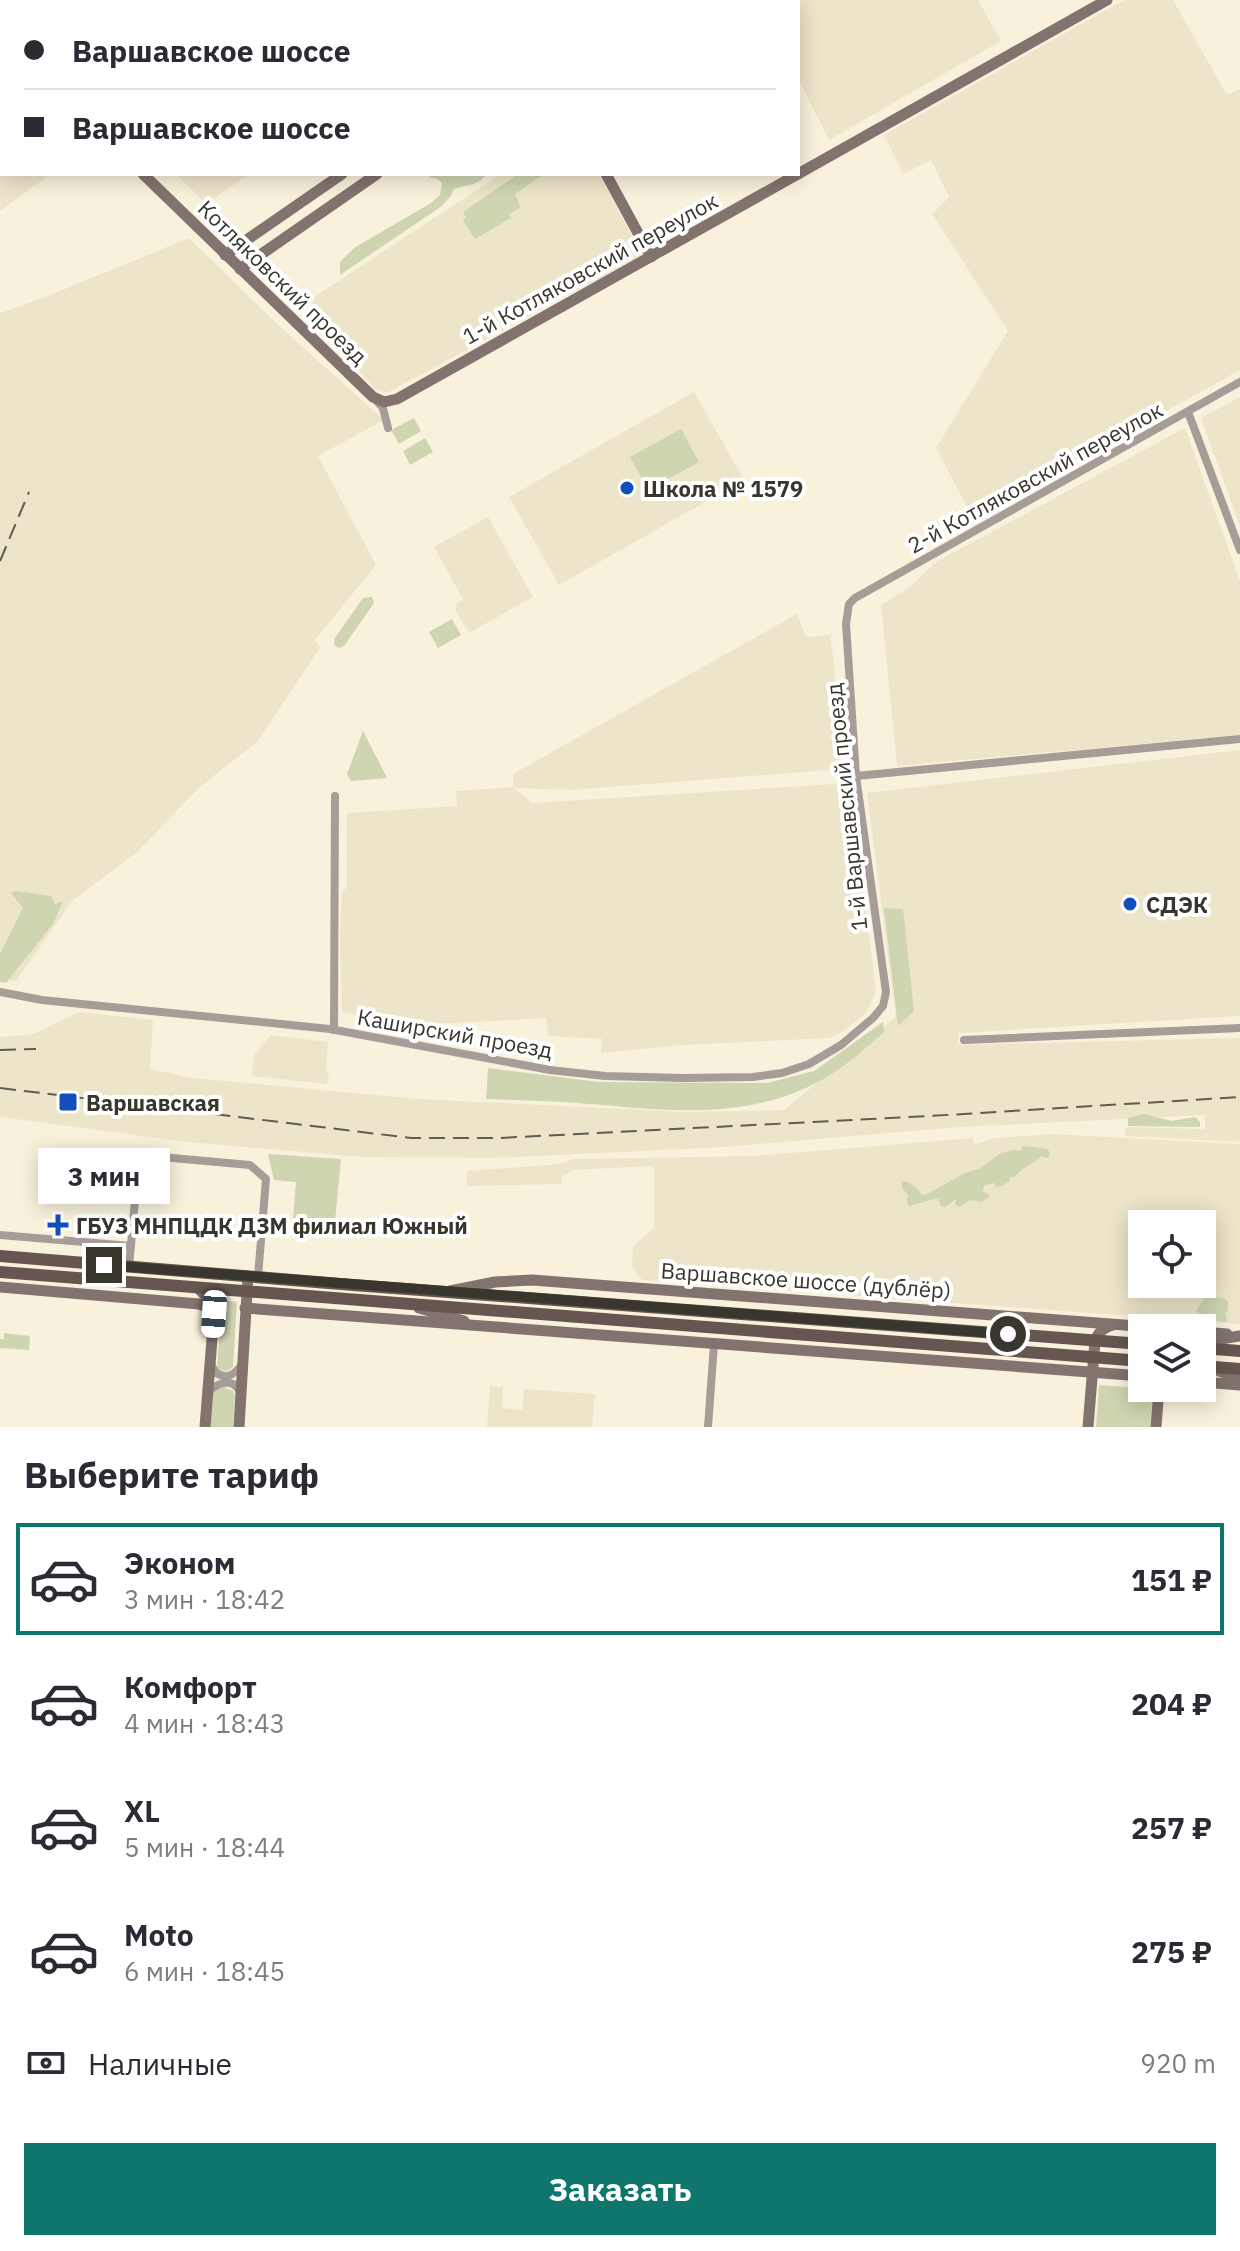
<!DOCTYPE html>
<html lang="ru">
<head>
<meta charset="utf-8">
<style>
	:root { --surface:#fff; --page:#f7f7f7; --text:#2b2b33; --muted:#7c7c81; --line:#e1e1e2; --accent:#0f766e }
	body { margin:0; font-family:"IBM Plex Sans",sans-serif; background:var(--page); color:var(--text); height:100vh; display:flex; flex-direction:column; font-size:30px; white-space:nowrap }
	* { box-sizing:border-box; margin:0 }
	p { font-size:26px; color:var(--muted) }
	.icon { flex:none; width:44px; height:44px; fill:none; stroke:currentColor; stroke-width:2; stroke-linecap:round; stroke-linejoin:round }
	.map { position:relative; height:1427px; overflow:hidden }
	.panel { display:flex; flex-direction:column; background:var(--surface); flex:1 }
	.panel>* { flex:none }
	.hud { position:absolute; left:0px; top:0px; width:800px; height:176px; box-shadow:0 4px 20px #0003; display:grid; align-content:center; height:176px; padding:0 24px; background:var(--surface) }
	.controls { position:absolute; left:1128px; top:1210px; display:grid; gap:16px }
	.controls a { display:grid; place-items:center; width:88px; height:88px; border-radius:0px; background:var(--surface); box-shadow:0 4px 20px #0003; font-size:40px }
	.end { position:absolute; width:36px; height:36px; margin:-18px; border:10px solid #38362d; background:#fff; box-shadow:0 0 0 4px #fff }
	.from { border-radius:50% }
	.bubble { position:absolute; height:56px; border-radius:0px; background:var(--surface); box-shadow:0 4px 20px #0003; font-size:26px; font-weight:800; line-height:56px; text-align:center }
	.car { position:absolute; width:24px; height:48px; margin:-24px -12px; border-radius:10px; box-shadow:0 0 6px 2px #0007; background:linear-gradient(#fff 24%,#345 0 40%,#fff 0 76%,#345 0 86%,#fff 0) }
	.hud b { display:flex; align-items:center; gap:28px; height:76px; font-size:30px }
	.hud b+b { border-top:2px solid var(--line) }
	.hud i { width:20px; height:20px; background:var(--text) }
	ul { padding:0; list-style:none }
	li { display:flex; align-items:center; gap:24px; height:112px; margin:0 16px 12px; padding:0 8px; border:4px solid transparent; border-radius:0px }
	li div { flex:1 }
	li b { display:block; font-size:30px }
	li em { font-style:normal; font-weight:800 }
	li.on { border-color:var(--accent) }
	li>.icon { width:72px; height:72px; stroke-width:1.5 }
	h2 { padding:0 24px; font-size:36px; line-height:96px }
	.pay { display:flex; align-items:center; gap:20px; height:88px; padding:0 24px; font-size:30px }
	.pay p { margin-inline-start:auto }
	.button { display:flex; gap:16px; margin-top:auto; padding:16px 24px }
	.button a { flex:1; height:92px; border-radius:0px; background:var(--accent); color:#fff; font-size:32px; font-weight:800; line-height:92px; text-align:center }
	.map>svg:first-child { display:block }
	.built { fill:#ede5c9; fill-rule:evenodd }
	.green { fill:#cfd5b1 }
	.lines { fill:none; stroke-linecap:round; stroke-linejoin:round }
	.street { stroke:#a69c98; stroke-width:8 }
	.secondary { stroke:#82736e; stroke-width:11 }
	.primary { stroke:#675650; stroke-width:12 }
	.rail { stroke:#5f5d51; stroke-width:2; stroke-dasharray:16 8; stroke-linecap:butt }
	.route { stroke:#38362d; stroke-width:10 }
	.poi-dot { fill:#104fba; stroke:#fff; stroke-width:3 }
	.labels { text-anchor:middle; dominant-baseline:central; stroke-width:8; stroke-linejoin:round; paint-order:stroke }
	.street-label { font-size:22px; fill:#38362d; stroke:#fff }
	.poi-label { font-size:22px; font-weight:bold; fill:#38362d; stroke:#fff; text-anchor:start }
</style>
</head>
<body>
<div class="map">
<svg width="1240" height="1427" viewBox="0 0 1240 1427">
	<rect width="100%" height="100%" fill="#f8f2dc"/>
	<g class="built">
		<path d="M 0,0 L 309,0 L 306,2 L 2,2 L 2,15 L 0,13 Z"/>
		<path d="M 759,0 L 978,0 L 1001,41 L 829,140 L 798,78 L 798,2 L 760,2 Z"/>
		<path d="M 1124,0 L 1173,0 L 1227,95 L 1240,89 L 1240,370 L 973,518 L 936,448 L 1008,331 L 932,214 L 949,197 L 931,160 L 903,174 L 884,135 Z"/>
		<path d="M 0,56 L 2,58 L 2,174 L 51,174 L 0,211 Z"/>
		<path d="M 176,174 L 249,174 L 206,204 Z"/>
		<path d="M 501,174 L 599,174 L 642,255 L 387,393 L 374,388 L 302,305 Z"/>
		<path d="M 189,238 L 276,323 L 384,420 L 318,456 L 376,565 L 315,640 L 320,648 L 257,742 L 201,786 L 138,851 L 72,901 L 16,981 L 0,979 L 0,313 L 43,298 Z"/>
		<path d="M 694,392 L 744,480 L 559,585 L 509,497 Z"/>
		<path d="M 1240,397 L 1240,526 L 1201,418 Z"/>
		<path d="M 1185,428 L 1240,581 L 1240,735 L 897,766 L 881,605 L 910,587 L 936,562 Z"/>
		<path d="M 488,517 L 533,597 L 469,633 L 455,609 L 457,603 L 463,599 L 434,547 Z"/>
		<path d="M 797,614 L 806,637 L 830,635 L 835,672 L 841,769 L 571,790 L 514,788 L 532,803 L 850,783 L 876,992 L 866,1013 L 845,1030 L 830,1038 L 684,1045 L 601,1053 L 602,1039 L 548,1036 L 546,1018 L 434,1024 L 342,1013 L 340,930 L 342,891 L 347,888 L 347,813 L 457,806 L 456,791 L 513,787 L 513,774 Z"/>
		<path d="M 1240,750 L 1240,1016 L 959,1033 L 958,1045 L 1240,1038 L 1240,1142 L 1125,1136 L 1126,1127 L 1205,1129 L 1205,1115 L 961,1127 L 724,1147 L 495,1158 L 363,1157 L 187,1142 L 0,1117 L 0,1037 L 34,1034 L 79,1012 L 153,1020 L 150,1069 L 193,1078 L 419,1099 L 684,1112 L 784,1110 L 896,1017 L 867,793 Z"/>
		<path d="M 271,1035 L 328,1042 L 326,1071 L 329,1072 L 327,1084 L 252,1076 L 254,1055 Z"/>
		<path d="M 1052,1134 L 1240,1144 L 1240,1324 L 642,1280 L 632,1267 L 633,1246 L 654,1228 L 654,1170 L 651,1166 L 572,1170 L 562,1177 L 562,1184 L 467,1186 L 467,1171 L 559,1164 L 572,1159 L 753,1156 L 973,1138 L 974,1145 L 995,1138 ZM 1142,1224 L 1202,1224 L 1202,1284 L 1142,1284 Z"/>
		<path d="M 490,1386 L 503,1387 L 502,1408 L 522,1410 L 524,1389 L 595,1394 L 592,1427 L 487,1427 Z"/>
	</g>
	<g class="green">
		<path d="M 429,174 L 486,174 C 477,188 466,183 453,190 L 451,196 L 442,206 L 340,275 L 340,262 L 354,248 L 431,203 L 440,195 L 442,183 L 437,179 L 430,178 Z"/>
		<path d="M 518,174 L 544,174 L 515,194 L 521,207 L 509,214 L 511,218 L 475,239 L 463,221 L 466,217 L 463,212 Z"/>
		<path d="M 414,418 L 421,431 L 399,444 L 391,430 Z"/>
		<path d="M 681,429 L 699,462 L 648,490 L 630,457 Z"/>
		<path d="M 425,438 L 433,452 L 410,465 L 403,451 Z"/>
		<path d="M 372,597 L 374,603 L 344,646 L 339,648 L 334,645 L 335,638 L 363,598 Z"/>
		<path d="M 452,619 L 461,635 L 438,648 L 429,632 Z"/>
		<path d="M 363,731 L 387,778 L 351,781 L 347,774 Z"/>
		<path d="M 16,891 L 51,896 L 55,904 L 63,901 L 53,924 L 6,983 L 0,982 L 0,954 L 23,908 L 11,893 Z"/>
		<path d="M 884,908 L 903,909 L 914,1011 L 898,1026 Z"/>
		<path d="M 883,1022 L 884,1032 C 860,1053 836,1075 806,1088 C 733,1121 654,1109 578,1103 C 547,1101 517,1100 486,1099 L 488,1068 L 599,1082 L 767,1083 L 814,1071 Z"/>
		<path d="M 1144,1114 L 1172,1121 L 1195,1117 L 1200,1122 L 1200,1127 L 1128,1126 L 1128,1118 Z"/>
		<path d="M 1024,1146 L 1048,1149 L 1050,1155 L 1046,1158 L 1041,1156 C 1034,1165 1022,1166 1015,1177 L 1010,1177 L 1010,1180 L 1003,1186 L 996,1187 L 994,1183 L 984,1185 L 983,1192 L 989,1194 L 989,1197 L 982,1202 L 970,1200 L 959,1207 L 955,1204 L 956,1199 L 945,1207 L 941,1206 L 938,1199 L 934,1199 L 910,1206 L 907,1203 L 908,1195 L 902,1188 L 902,1181 C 910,1181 917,1187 921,1194 L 925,1195 L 965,1173 L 979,1169 L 1001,1153 L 1013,1150 L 1021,1151 L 1022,1147 Z"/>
		<path d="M 268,1154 L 341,1159 L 335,1222 L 293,1218 L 296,1182 L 274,1180 Z"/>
		<path d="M 1206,1296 L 1223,1298 L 1228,1301 L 1228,1310 L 1225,1313 L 1227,1319 L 1226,1322 L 1208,1319 L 1209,1314 L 1203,1316 L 1196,1311 Z"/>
		<path d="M 222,1300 L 237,1302 L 233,1367 L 227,1371 L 219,1370 L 217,1367 Z"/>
		<path d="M 4,1333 L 30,1336 L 29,1350 L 0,1348 L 0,1339 L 4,1339 Z"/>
		<path d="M 1099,1385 L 1153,1389 L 1150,1427 L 1096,1427 Z"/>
		<path d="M 224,1387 L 233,1391 L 235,1396 L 233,1427 L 208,1427 L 211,1394 L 215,1390 Z"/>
	</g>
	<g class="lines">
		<g class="street">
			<path d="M 376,400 L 383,408 L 388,428"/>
			<path d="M 1188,412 L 1240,550"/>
			<path d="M 856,776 L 1240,739"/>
			<path d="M 0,992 L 42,1000 L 330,1029 L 550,1070 L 605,1076 L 682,1078 L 753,1077 L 782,1073 L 809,1064 L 841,1045 L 873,1018 L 883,1006 L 886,992 L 856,776 L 846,624 L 849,604 L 855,598 L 1240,382"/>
			<path d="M 334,1030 L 335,796"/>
			<path d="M 964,1040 L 1240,1028"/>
			<path d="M 0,1235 L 131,1246"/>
			<path d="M 129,1267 L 138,1167 L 150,1156 L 250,1165 L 266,1179 L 258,1277"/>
			<path d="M 212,1366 L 216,1373 C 228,1380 235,1374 243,1363"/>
			<path d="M 207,1393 C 218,1382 235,1376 241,1395"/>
			<path d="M 708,1427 L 714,1344"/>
		</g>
		<g class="secondary">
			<path d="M 511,0 L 512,2"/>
			<path d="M 326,2 L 328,0"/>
			<path d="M 593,2 L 596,0"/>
			<path d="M 627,2 L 630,0"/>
			<path d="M 0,34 L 2,36"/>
			<path d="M 143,174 L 373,397 L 384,402 L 397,399 L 798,174"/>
			<path d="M 606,174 L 651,257"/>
			<path d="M 798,174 L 1107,0"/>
			<path d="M 225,255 L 342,174"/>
			<path d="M 240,269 L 377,174"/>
			<path d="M 0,1287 L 199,1304 L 213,1309"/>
			<path d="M 199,1289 L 210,1300 L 214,1314 L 205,1427"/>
			<path d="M 450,1291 L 495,1282 L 532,1280 L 1163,1328"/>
			<path d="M 245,1308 L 1142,1376"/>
			<path d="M 419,1308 L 464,1321"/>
			<path d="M 1202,1332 L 1227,1334"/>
			<path d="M 1202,1342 L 1240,1336"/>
			<path d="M 1219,1371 L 1240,1378"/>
			<path d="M 1202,1382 L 1240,1385"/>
			<path d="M 239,1427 L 248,1276"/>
			<path d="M 1088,1427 L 1095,1341 C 1098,1332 1105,1327 1113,1325"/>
			<path d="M 1156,1427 L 1159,1388"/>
		</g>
		<g class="primary">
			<path d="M 0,1256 L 353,1285 L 1142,1344"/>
			<path d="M 0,1272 L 1142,1361"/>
			<path d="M 1202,1348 L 1240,1351"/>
			<path d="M 1202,1366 L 1240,1369"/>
		</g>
		<g class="rail">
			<path d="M 0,561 L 29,492"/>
			<path d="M 0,1050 L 36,1049"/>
			<path d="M 0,1088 L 411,1138 L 499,1138 L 930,1116 L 1240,1097"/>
		</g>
	</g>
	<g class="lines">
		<path class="route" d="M 104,1265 L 1008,1334"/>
	</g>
	<g class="poi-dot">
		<circle cx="627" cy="488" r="8"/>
		<circle cx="1130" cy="904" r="8"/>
		<rect x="58" y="1092" width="20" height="20" rx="4"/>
		<path d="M54 1213h8v8h8v8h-8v8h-8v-8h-8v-8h8z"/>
	</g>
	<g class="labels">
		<g class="street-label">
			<text transform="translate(590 268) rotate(-29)">1-й Котляковский переулок</text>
			<text transform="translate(283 282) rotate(44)">Котляковский проезд</text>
			<text transform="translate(1035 477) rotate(-29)">2-й Котляковский переулок</text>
			<text transform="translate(846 807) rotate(-96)">1-й Варшавский проезд</text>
			<text transform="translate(455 1033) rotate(10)">Каширский проезд</text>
			<text transform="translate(806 1280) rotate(4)">Варшавское шоссе (дублёр)</text>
		</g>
		<g class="poi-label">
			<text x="643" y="488">Школа № 1579</text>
			<text x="1146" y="904">СДЭК</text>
			<text x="86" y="1102">Варшавская</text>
			<text x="76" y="1225">ГБУЗ МНПЦДК ДЗМ филиал Южный</text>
		</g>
	</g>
</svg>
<div class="controls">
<a><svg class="icon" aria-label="locate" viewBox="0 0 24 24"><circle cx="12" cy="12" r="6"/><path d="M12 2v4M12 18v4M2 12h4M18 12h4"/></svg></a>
<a><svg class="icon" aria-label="layers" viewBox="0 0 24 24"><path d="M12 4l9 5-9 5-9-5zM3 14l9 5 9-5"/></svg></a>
</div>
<i class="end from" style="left:1008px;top:1334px"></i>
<i class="end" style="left:104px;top:1265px"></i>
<div class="bubble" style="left:38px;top:1148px;width:132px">3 мин</div>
<i class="car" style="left:214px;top:1314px;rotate:184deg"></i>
<div class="hud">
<b><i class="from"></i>Варшавское шоссе</b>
<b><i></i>Варшавское шоссе</b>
</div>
</div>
<section class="panel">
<h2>Выберите тариф</h2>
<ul>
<li class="on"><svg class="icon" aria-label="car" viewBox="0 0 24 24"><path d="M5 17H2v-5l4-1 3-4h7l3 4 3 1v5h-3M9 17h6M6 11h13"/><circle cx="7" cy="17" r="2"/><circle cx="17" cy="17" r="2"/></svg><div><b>Эконом</b><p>3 мин · 18:42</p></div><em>151 ₽</em></li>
<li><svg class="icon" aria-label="car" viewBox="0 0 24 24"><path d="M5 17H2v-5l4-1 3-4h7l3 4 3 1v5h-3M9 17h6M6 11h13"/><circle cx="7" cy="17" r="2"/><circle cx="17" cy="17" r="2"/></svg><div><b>Комфорт</b><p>4 мин · 18:43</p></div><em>204 ₽</em></li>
<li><svg class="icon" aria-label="car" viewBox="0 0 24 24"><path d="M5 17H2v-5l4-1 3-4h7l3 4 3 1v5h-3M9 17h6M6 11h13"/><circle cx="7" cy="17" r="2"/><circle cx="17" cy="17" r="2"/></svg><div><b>XL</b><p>5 мин · 18:44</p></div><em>257 ₽</em></li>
<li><svg class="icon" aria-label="car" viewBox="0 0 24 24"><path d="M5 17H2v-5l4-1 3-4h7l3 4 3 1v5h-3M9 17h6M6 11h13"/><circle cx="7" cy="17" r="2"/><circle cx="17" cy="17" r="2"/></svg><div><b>Moto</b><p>6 мин · 18:45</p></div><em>275 ₽</em></li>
</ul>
<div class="pay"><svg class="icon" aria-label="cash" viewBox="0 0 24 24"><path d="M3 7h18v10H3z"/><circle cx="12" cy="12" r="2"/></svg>Наличные<p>920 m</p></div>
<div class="button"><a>Заказать</a></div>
</section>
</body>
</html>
